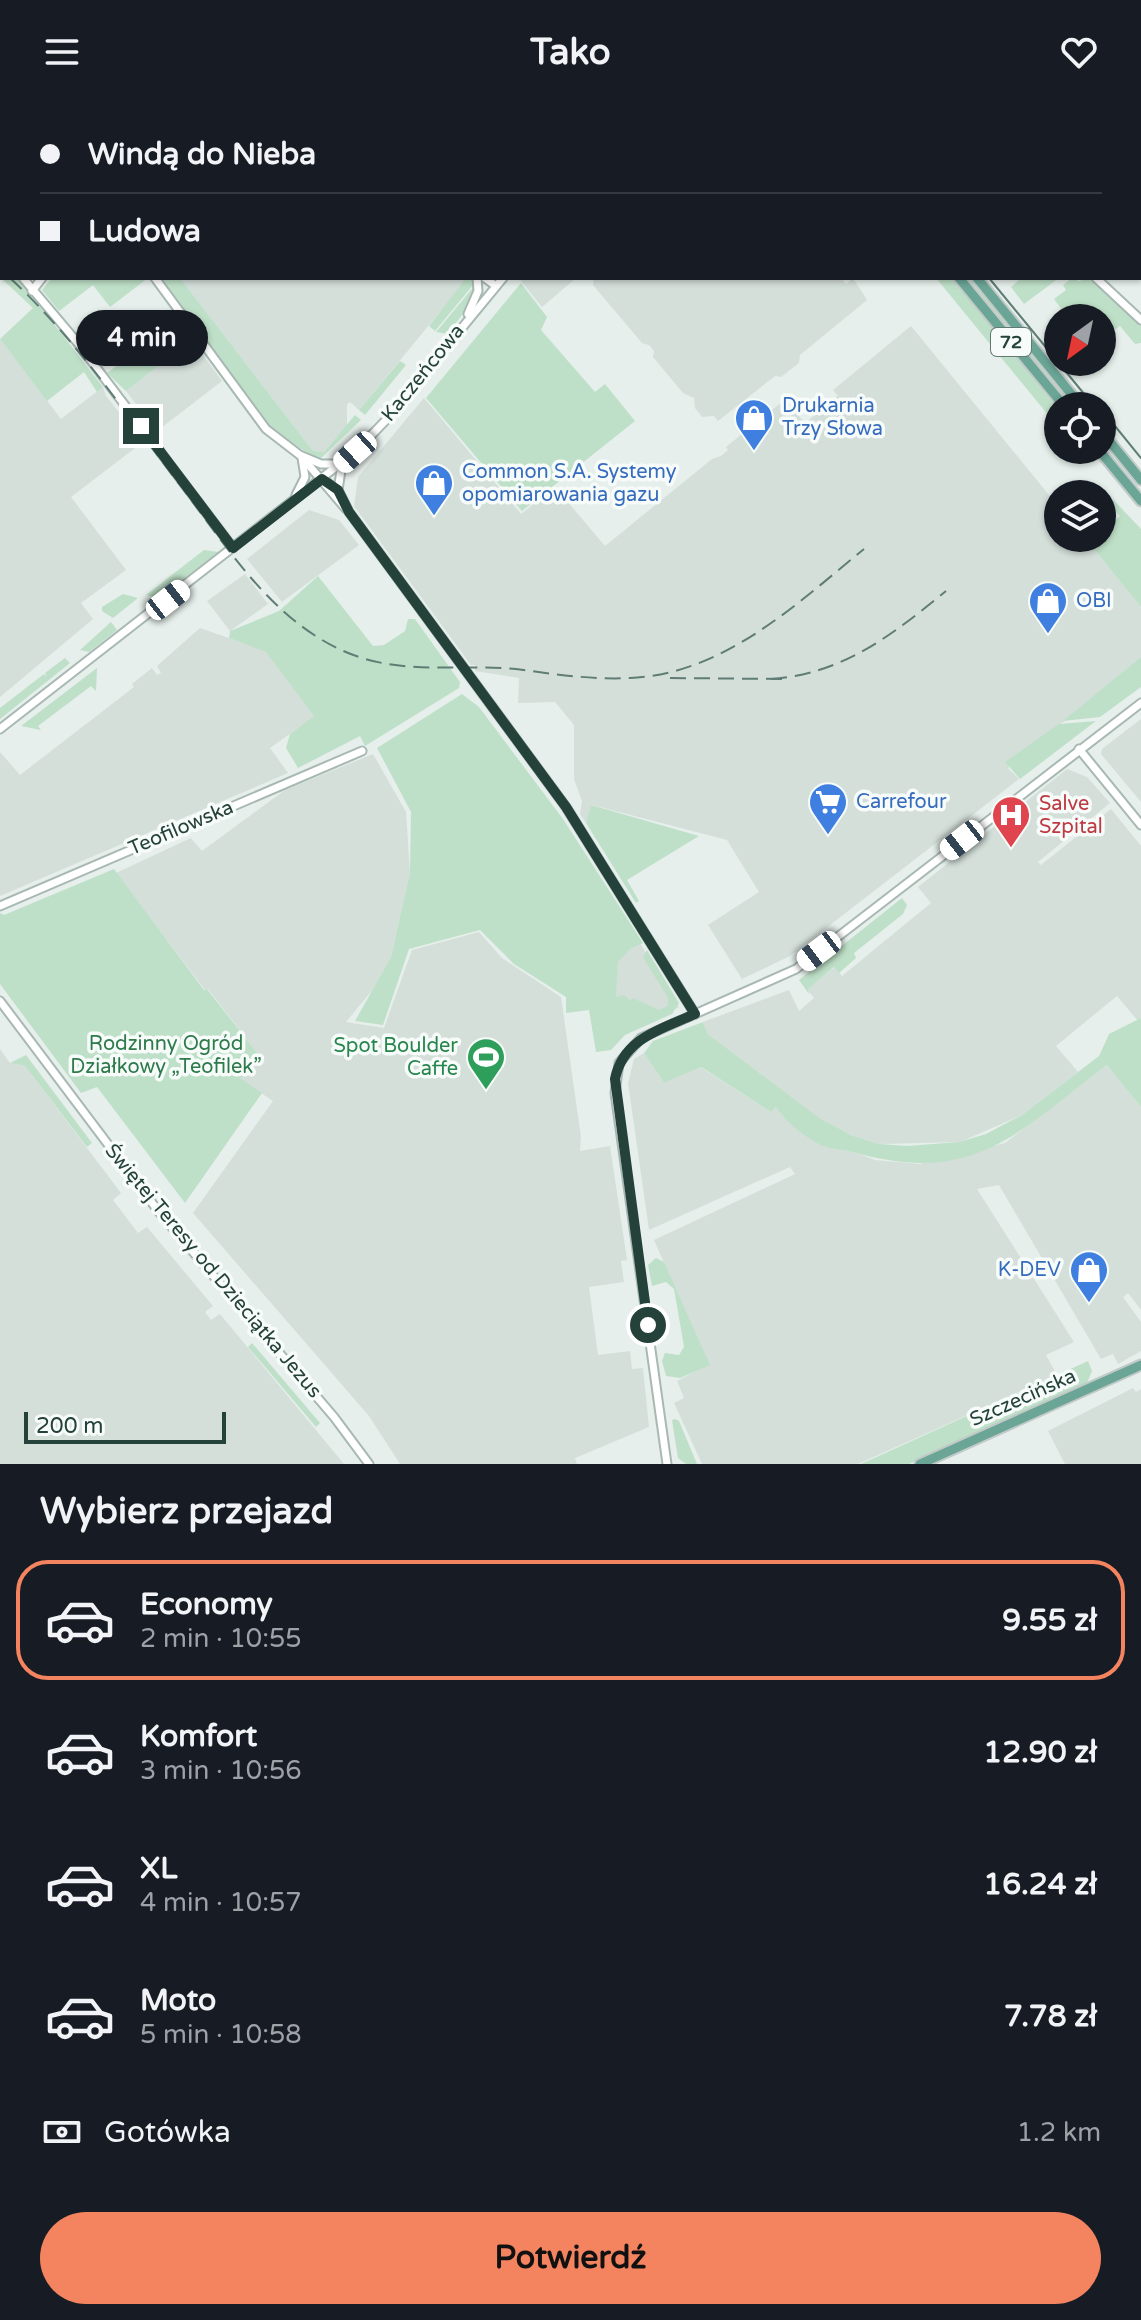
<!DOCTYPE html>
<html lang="pl">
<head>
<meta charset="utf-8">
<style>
	:root { --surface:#171b24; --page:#20242c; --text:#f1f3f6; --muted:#9ea1a6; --line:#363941; --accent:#f4845f }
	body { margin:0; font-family:"Varela Round",sans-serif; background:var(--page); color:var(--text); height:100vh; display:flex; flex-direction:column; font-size:30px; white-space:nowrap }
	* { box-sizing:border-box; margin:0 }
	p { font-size:26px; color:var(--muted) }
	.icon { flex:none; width:44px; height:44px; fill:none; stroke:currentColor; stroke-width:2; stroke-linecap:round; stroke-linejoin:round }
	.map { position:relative; height:1360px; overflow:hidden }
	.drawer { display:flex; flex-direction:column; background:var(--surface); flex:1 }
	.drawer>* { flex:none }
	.top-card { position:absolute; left:0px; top:0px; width:1142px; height:176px; box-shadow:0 2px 6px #0004; display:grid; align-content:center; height:176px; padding:0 40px; background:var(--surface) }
	.needle { width:52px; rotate:213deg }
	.fabs { position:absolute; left:1044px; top:200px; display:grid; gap:16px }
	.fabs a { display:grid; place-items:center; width:72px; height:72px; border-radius:50%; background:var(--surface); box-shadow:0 2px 6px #0004; font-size:40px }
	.scale { position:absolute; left:24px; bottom:20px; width:202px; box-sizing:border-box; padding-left:8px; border:4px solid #24423a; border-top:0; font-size:22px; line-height:28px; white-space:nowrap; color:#24423a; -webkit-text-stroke:6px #f7fbf9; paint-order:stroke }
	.end { position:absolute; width:36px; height:36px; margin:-18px; border:10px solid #24423a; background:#fff; box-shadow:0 0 0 4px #fff }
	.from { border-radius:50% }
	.bubble { position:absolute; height:56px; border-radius:28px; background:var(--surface); box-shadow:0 2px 6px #0004; font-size:26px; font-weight:800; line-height:56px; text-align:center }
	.car { position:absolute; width:24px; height:48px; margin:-24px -12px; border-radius:10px; box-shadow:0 0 6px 2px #0007; background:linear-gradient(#fff 24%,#345 0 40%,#fff 0 76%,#345 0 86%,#fff 0) }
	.top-card b { display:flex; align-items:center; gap:28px; height:76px; font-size:30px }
	.top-card b+b { border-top:2px solid var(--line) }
	.top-card i { width:20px; height:20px; background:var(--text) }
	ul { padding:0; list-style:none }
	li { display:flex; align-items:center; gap:24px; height:120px; margin:0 16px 12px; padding:0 24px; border:4px solid transparent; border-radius:32px }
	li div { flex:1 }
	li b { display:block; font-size:30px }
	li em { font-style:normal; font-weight:800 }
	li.selected { border-color:var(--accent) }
	li>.icon { width:72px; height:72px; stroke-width:1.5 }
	h2 { padding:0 40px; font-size:36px; line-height:96px }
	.pay { display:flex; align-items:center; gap:20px; height:88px; padding:0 40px; font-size:30px }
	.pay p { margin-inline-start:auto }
	.cta { display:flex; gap:16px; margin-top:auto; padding:16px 40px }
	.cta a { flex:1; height:92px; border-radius:48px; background:var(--accent); color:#111; font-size:32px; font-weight:800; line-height:92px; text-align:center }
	header { display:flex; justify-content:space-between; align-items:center; height:104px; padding:0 40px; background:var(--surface); font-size:36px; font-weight:800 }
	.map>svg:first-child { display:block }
	.built { fill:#d4dfda }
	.green { fill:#bfe0c8 }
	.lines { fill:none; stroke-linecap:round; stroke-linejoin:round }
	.minor-casing { stroke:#a8b8b2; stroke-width:11 }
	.major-casing { stroke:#c2cac8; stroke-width:13 }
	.minor { stroke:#fff; stroke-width:7 }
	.major { stroke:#6aa596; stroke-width:9 }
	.tram { stroke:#5f7d75; stroke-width:2 }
	.rail { stroke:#5f7d75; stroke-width:2; stroke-dasharray:16 8; stroke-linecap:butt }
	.route { stroke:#24423a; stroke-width:10 }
	.labels { text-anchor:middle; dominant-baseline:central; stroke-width:7; stroke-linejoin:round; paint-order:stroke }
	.shield { fill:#f7fbf9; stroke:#637a73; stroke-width:2 }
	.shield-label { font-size:18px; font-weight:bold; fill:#24423a }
	.street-label { font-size:20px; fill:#24423a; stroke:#f7fbf9 }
	.shop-label { font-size:20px; fill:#366cbe; stroke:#f7fbf9; text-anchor:start }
	.health-label { font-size:20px; fill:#be3a42; stroke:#f7fbf9; text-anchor:start }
	.park-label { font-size:20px; fill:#2d7a4b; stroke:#f7fbf9 }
	.leisure-label { font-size:20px; fill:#27864d; stroke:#f7fbf9; text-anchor:end }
</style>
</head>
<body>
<header><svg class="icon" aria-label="menu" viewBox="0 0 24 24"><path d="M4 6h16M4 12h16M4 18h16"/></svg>Tako<svg class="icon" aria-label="heart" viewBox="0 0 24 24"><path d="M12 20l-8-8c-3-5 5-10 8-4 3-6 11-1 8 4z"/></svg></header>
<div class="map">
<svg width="1141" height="1360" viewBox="0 0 1141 1360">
	<rect width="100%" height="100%" fill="#e6efeb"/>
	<g class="built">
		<path d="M 310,0 L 622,0 L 620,2 Z"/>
		<path d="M 180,174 L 466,174 L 467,175 L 359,306 L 350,298 L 347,300 L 347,321 L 324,348 L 313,347 Z"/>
		<path d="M 523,174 L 576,174 L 542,203 L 521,177 Z"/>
		<path d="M 594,174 L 841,174 L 846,180 L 853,174 L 867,196 L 800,251 L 799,259 L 781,273 L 775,272 L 718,317 L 714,312 L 702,313 L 695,304 L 694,294 L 683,289 L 653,253 L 654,247 L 649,241 L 642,239 L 593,181 Z"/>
		<path d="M 911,222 L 1058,402 L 1058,434 L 1085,434 L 1141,503 L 1141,553 L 1008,664 L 1019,675 L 790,852 L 742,875 L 708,821 L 759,788 L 727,736 L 592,701 L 586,719 L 580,710 L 582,697 L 574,675 L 574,621 L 555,598 L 518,599 L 519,574 L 475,567 L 475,561 L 471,561 L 354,402 L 358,373 L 424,294 L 521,410 L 555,383 L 605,442 L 712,355 L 721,352 L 728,346 L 726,343 L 759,316 L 766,315 L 765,311 L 785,296 L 805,319 L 838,292 L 833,286 Z"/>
		<path d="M 0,235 L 61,315 L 103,283 L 106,292 L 143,338 L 71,393 L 126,466 L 81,499 L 93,515 L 0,593 Z"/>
		<path d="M 192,236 L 222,277 L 157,327 L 126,287 Z"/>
		<path d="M 309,406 L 339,416 L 359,441 L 282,498 L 247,455 Z"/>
		<path d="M 245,470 L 268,500 L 230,527 L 207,497 Z"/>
		<path d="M 200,524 L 266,547 L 315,612 L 270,644 L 288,669 L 0,792 L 0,648 L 20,671 L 134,583 L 132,580 L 152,564 L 157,571 L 161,569 L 157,562 Z"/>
		<path d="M 1141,615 L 1141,698 L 1101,650 L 1102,645 Z"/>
		<path d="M 373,650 L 406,708 L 410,768 L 391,853 L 374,884 L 346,918 L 384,924 L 412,846 L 479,828 L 502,854 L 561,893 L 581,1033 L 580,1047 L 610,1042 L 627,1156 L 621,1157 L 624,1178 L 589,1183 L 598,1251 L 630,1247 L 632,1265 L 643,1264 L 649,1323 L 575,1354 L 577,1360 L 400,1360 L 369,1312 L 193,1109 L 273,997 L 239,974 L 261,954 L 208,885 L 205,886 L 116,769 L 191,734 L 202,747 L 285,686 Z"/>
		<path d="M 1067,665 L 1087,673 L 1110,699 L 1038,758 L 1041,761 L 1111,705 L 1141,742 L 1141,914 L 1138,917 L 1117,892 L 1056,942 L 1078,968 L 1022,1011 L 960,1038 L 879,1040 L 851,1031 L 818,1014 L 708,930 L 703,918 L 789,886 L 799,907 L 814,894 L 807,885 L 835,863 L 842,872 L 931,799 L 918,783 Z"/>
		<path d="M 638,836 L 679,903 L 668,909 L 614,894 L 615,851 Z"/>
		<path d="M 0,945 L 10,959 L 25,962 L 121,1089 L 113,1096 L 138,1129 L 147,1123 L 213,1202 L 205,1208 L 211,1216 L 220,1210 L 344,1360 L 0,1360 Z"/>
		<path d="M 644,949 L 664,979 L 700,963 L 771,1008 L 776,1003 L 825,1043 L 852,1047 L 875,1056 L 920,1060 L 1005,1039 L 1107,961 L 1141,1003 L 1141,1206 L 1128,1189 L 1123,1193 L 1141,1218 L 1141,1247 L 1118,1260 L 1113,1250 L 1101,1255 L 999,1081 L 977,1085 L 1074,1238 L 1046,1251 L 1057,1271 L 858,1360 L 702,1360 L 674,1299 L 684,1294 L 677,1277 L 709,1260 L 654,1136 L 795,1070 L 790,1063 L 649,1126 L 628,979 L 634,955 Z"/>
		<path d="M 1133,1284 L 1136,1288 L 1141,1285 L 1141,1360 L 1065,1360 L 1048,1327 Z"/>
	</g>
	<g class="green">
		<path d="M 0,152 L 2,174 L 18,174 L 103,283 L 97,288 L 84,268 L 47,297 L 0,235 L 33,204 L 0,173 Z"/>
		<path d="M 52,174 L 148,174 L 110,203 L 93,181 L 59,207 L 42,186 Z"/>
		<path d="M 158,174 L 180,174 L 313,347 L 324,348 L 355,311 L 361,316 L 319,356 L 270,325 L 259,312 Z"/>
		<path d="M 466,174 L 472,174 L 473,181 L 435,227 L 429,222 Z"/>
		<path d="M 936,174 L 952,174 L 1058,305 L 1058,323 Z"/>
		<path d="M 966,174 L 970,174 L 1074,302 L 1070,302 Z"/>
		<path d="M 1021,174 L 1059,174 L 1024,200 L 1011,183 Z"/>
		<path d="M 1072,174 L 1079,177 L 1089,174 L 1141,222 L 1141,239 L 1135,240 L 1120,222 L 1102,235 L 1102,214 L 1068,214 L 1054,195 L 1066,186 L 1063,181 Z"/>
		<path d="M 521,179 L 547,213 L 541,226 L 595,288 L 605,280 L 635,317 L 522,407 L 426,294 Z"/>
		<path d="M 476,180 L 467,204 L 448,230 L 436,228 Z"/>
		<path d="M 180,214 L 192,236 L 126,287 L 107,269 Z"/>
		<path d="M 400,257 L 406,261 L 365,311 L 359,306 Z"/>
		<path d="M 1106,388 L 1141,425 L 1141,503 L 1089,439 L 1102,434 L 1102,428 L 1120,412 L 1103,391 Z"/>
		<path d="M 204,446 L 218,448 L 159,494 L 146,491 Z"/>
		<path d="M 318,472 L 373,542 L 384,541 L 405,527 L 408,515 L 415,515 L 460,578 L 459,584 L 365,642 L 360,632 L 298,664 L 286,644 L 290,630 L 314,612 L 266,548 L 229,534 L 230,527 L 279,507 Z"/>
		<path d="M 123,490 L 138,494 L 113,514 L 102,507 L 102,503 Z"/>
		<path d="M 111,518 L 117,526 L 89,548 L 80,546 Z"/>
		<path d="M 1141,553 L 1141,583 L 1100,613 L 1063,617 Z"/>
		<path d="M 65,554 L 70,559 L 0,615 L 0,604 L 44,570 L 47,573 L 45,569 Z"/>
		<path d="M 97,564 L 96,587 L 91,582 L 38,622 L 41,626 L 21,622 Z"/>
		<path d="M 462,590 L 479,603 L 563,715 L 643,839 L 631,844 L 618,858 L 616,893 L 625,891 L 630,897 L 633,894 L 659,906 L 668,902 L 668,894 L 643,853 L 647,846 L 679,899 L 672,910 L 625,931 L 611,946 L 596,948 L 589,906 L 566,909 L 566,893 L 514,860 L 480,826 L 409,845 L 383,921 L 355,917 L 391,853 L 410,768 L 411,708 L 377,644 Z"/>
		<path d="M 1096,617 L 1020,675 L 1005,658 L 1059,620 Z"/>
		<path d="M 591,701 L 699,732 L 627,776 L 639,797 L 636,799 L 586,719 Z"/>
		<path d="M 114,765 L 204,886 L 207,885 L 261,954 L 240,974 L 262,989 L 185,1099 L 97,983 L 81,989 L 0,880 L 0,809 L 4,811 Z"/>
		<path d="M 902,794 L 907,801 L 903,810 L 854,849 L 856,854 L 839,869 L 834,863 L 808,885 L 809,890 L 799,876 Z"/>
		<path d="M 1141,914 L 1141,1003 L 1107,961 C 1017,1029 974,1083 853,1048 C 844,1045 832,1046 823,1042 C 805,1034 787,1019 776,1003 L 771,1008 L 701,963 L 664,979 L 644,949 L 653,937 L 703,918 L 708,930 L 819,1014 L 851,1031 L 879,1040 L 907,1042 L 959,1038 L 986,1030 L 1022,1011 L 1099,952 L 1109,930 Z"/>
		<path d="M 26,951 L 92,1039 L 87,1043 L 25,962 L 10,959 Z"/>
		<path d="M 656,1154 L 664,1158 L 710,1261 L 680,1274 L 666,1272 L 662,1257 L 665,1249 L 679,1251 L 684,1243 L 674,1185 L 666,1178 L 652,1182 L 648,1161 Z"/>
		<path d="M 252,1239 L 320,1319 L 316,1323 L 248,1243 Z"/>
		<path d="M 1088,1257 L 1092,1267 L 1087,1279 L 909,1360 L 861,1360 Z"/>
		<path d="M 675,1315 L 679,1317 L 697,1360 L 686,1360 L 678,1354 L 672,1316 Z"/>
	</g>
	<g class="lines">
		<defs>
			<g id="minor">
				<path d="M 278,0 L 281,2"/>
				<path d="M 676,0 L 677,2"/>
				<path d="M 44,2 L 45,0"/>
				<path d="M 686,2 L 689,0"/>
				<path d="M 952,2 L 954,0"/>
				<path d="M 0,57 L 2,55"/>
				<path d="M 0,147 L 2,150"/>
				<path d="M 23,174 L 77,238 L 233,444"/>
				<path d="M 155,174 L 266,325 L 301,352 L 346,405"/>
				<path d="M 485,174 L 496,182"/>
				<path d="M 1096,174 L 1141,216"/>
				<path d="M 32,187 L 42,174"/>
				<path d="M 468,210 L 478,187 L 477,174"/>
				<path d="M 302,352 L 321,360 L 340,360"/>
				<path d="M 322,375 L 338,386 L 349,408 L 566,703 L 695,910"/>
				<path d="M 338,386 L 342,360"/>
				<path d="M 296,391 L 305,373 L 302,354"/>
				<path d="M 0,625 L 355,348 L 387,315 L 503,174"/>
				<path d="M 1079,645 L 1141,721"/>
				<path d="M 0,802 L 362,647"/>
				<path d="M 0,897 L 159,1108 L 334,1313 L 369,1360"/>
				<path d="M 667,1360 L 615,989 L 619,959 L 641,934 L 796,865 L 1141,599"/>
			</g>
			<g id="major">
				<path d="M 817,0 L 819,2"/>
				<path d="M 836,0 L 837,2"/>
				<path d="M 959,174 L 1064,302"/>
				<path d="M 977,174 L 1081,302"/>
				<path d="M 1102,328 L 1141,376"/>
				<path d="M 1099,346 L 1141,397"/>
				<path d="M 920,1360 L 1141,1261"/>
			</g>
		</defs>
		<use href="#minor" class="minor-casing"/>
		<use href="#major" class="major-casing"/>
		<use href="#minor" class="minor"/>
		<use href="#major" class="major"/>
		<g class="tram">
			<path d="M 853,0 L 855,2"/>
			<path d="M 989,174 L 1094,302"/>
			<path d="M 1102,306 L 1141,354"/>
		</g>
		<g class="rail">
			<path d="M 10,174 C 77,236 128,313 183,385 C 231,449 279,526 359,553 C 410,570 463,560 516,565 C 554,570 591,576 630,574 C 724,570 795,501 864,445"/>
			<path d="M 670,574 L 782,575"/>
			<path d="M 771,575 C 843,570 892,531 946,487"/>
		</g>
	</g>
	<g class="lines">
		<path class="route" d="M 141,322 L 233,444 L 322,375 L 338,386 L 349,408 L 566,703 L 695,910 C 662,925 623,934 615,975 L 648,1221"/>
	</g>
	<defs>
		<symbol id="shop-pin" viewBox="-11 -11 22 30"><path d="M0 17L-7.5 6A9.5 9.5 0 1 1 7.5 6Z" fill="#3f7fe0" stroke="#f7fbf9"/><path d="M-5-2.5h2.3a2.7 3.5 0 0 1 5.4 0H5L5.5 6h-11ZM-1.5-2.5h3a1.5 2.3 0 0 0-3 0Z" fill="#fff"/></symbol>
		<symbol id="supermarket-pin" viewBox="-11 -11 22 30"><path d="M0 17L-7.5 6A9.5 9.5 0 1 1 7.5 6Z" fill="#3f7fe0" stroke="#f7fbf9"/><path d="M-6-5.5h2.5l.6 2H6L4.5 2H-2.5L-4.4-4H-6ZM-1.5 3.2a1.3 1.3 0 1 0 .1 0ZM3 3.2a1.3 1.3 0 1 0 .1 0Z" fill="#fff"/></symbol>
		<symbol id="hospital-pin" viewBox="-11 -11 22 30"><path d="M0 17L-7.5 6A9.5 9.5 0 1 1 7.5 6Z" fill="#e0444e" stroke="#f7fbf9"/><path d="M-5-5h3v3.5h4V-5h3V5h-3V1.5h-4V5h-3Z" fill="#fff"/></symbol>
		<symbol id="stadium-pin" viewBox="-11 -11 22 30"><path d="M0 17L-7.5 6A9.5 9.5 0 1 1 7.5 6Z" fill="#2e9e5b" stroke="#f7fbf9"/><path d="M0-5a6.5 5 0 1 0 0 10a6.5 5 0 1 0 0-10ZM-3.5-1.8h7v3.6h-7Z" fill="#fff"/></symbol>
	</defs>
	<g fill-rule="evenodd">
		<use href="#shop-pin" x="732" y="292" width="44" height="60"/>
		<use href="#shop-pin" x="412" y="357" width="44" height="60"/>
		<use href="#shop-pin" x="1026" y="475" width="44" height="60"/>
		<use href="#supermarket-pin" x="806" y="676" width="44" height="60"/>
		<use href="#hospital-pin" x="989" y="689" width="44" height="60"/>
		<use href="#stadium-pin" x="464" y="931" width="44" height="60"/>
		<use href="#shop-pin" x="1067" y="1144" width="44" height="60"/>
	</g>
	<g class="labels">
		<rect class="shield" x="991" y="224" width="40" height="28" rx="6"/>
		<g class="shield-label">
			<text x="1011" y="238">72</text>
		</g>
		<g class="street-label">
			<text transform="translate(423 269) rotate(-51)">Kaczeńcowa</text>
			<text transform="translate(181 724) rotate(-23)">Teofilowska</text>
			<text transform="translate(213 1167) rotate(50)">Świętej Teresy od Dzieciątka Jezus</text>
			<text transform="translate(1023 1294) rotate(-24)">Szczecińska</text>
		</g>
		<g class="shop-label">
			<text x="782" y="302">Drukarnia<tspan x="782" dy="23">Trzy Słowa</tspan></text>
			<text x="462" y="368">Common S.A. Systemy<tspan x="462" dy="23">opomiarowania gazu</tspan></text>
			<text x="1076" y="497">OBI</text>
			<text x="856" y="698">Carrefour</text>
			<text x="1061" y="1166" text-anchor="end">K-DEV</text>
		</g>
		<g class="health-label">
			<text x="1039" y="700">Salve<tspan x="1039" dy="23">Szpital</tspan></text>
		</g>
		<g class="park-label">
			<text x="166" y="940">Rodzinny Ogród<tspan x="166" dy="23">Działkowy „Teofilek”</tspan></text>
		</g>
		<g class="leisure-label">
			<text x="458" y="942">Spot Boulder<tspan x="458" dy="23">Caffe</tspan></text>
		</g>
	</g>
</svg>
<div class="fabs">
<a><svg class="needle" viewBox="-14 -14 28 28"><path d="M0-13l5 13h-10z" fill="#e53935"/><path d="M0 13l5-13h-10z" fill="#9ea1a6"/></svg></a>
<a><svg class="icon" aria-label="locate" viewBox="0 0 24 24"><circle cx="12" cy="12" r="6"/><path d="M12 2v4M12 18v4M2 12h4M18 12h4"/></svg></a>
<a><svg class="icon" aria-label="layers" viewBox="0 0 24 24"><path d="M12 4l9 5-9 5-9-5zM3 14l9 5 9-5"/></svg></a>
</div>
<div class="scale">200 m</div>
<i class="end from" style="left:648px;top:1221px"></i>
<i class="end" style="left:141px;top:322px"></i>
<div class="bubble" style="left:76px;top:206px;width:132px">4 min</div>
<i class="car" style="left:355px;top:348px;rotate:228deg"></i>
<i class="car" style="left:168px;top:496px;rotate:52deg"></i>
<i class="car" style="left:962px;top:736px;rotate:232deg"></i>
<i class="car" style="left:819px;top:847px;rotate:233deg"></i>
<div class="top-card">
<b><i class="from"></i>Windą do Nieba</b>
<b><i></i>Ludowa</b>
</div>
</div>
<section class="drawer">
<h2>Wybierz przejazd</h2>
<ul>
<li class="selected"><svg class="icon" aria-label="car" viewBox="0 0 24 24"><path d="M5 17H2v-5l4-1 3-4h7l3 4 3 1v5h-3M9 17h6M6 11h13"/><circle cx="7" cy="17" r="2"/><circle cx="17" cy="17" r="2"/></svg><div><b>Economy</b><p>2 min · 10:55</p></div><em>9.55 zł</em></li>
<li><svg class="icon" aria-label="car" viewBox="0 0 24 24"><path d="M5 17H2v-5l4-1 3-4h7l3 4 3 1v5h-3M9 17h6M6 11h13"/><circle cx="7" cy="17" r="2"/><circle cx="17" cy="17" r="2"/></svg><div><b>Komfort</b><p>3 min · 10:56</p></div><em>12.90 zł</em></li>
<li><svg class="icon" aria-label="car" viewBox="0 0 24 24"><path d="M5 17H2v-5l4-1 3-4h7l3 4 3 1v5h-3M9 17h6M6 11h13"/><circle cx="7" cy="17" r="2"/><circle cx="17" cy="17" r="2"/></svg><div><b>XL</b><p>4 min · 10:57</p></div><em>16.24 zł</em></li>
<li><svg class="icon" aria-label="car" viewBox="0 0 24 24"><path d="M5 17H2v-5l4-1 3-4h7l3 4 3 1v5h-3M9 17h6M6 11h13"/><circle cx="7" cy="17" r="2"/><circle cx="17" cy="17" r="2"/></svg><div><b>Moto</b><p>5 min · 10:58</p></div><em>7.78 zł</em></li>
</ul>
<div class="pay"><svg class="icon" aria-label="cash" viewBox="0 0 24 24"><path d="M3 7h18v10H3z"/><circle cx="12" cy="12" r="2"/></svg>Gotówka<p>1.2 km</p></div>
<div class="cta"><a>Potwierdź</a></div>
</section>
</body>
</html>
